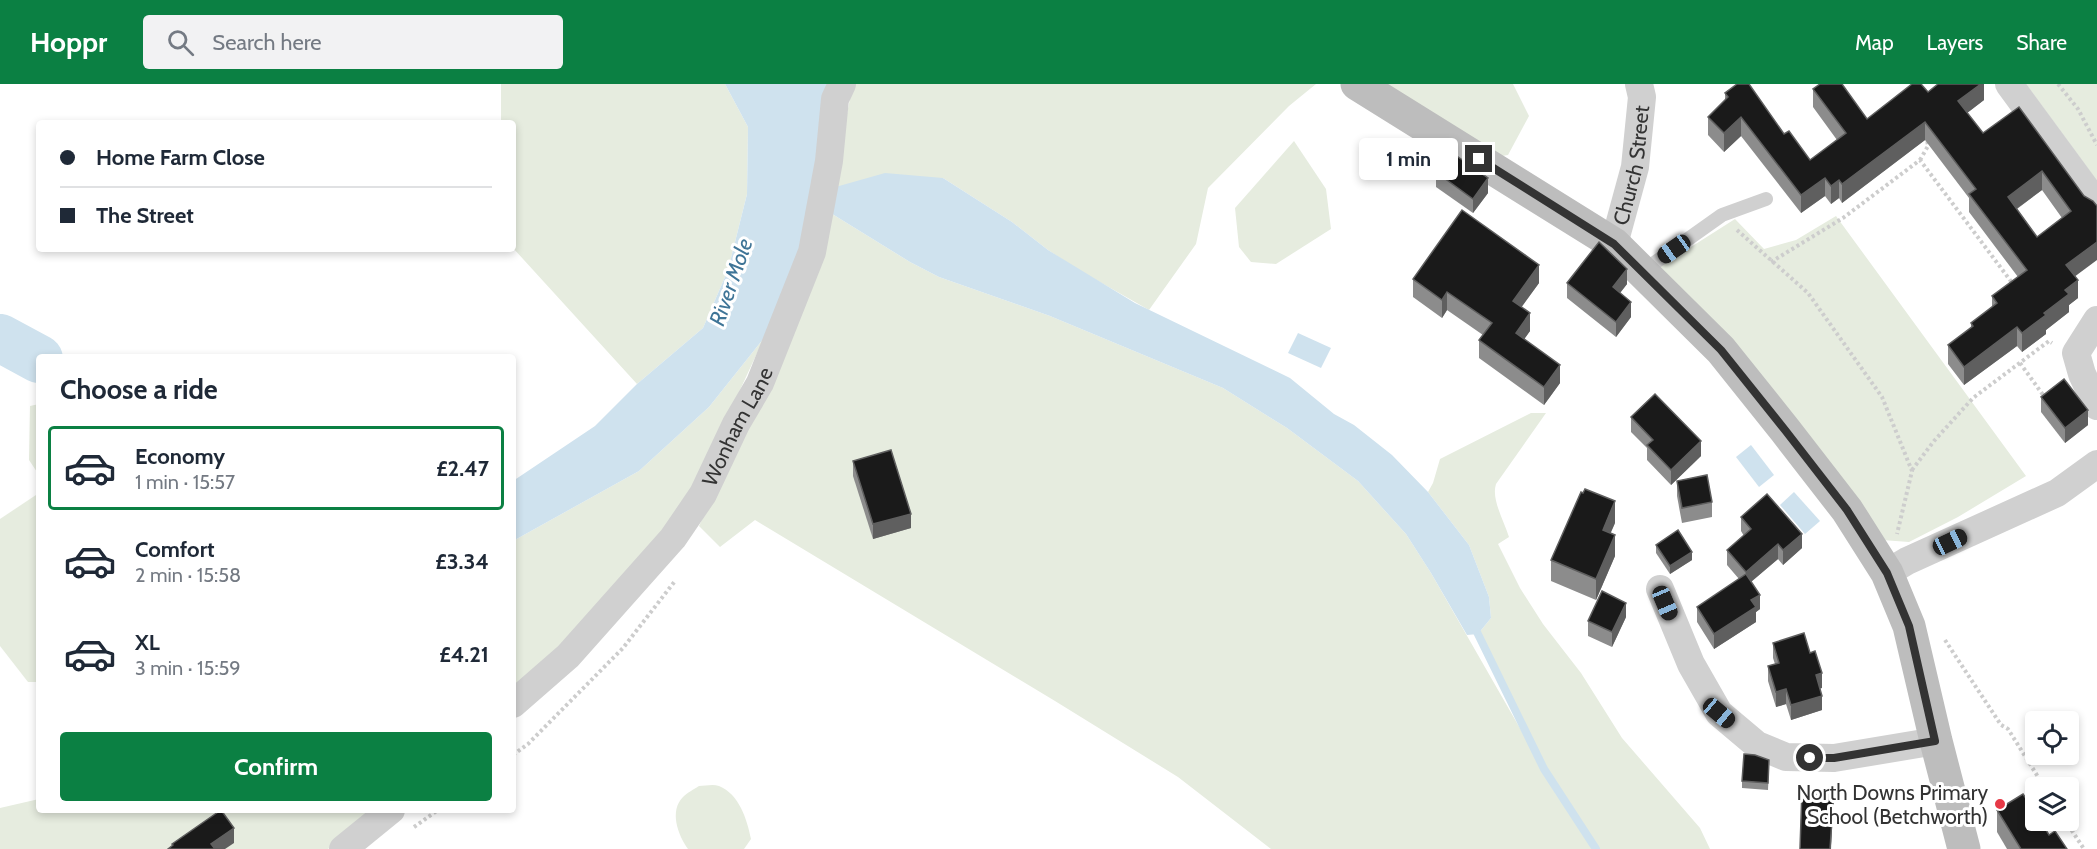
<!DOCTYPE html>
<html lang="en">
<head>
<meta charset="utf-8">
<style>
	:root { --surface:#fff; --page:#f2f2f3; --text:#1f2937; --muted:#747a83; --line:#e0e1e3; --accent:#0b8043 }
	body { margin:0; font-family:Cabin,sans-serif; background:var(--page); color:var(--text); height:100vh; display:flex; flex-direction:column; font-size:22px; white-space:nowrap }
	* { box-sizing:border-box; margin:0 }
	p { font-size:20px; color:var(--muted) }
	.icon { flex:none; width:33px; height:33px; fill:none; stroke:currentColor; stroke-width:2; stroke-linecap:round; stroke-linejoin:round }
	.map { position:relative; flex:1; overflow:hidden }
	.side { position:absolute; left:36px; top:270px; width:480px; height:459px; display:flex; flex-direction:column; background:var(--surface); border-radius:6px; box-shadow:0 3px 9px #0003 }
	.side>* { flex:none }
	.hud { position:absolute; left:36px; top:36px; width:480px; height:132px; border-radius:6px; box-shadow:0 3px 9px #0003; display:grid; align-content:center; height:132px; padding:0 24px; background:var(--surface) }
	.controls { position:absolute; left:2025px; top:627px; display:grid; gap:12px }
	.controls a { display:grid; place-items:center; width:54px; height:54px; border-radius:6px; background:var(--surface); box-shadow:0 3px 9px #0003; font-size:30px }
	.end { position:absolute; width:27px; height:27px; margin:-14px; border:8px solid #333; background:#fff; box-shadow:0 0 0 3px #fff }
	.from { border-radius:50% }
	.bubble { position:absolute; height:42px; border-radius:6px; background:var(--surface); box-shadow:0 3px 9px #0003; font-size:20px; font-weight:700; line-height:42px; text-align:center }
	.car { position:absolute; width:18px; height:36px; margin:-18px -9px; border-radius:8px; box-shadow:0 0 4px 2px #0007; background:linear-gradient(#222 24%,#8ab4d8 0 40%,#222 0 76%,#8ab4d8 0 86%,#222 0) }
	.hud b { display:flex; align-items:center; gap:21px; height:57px; font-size:22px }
	.hud b+b { border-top:2px solid var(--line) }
	.hud i { width:15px; height:15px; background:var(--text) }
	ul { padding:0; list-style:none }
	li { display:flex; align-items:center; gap:18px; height:84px; margin:0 12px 9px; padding:0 12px; border:3px solid transparent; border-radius:6px }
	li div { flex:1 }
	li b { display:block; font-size:22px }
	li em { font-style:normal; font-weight:700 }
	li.on { border-color:var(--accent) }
	li>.icon { width:54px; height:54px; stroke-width:1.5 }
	h2 { padding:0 24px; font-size:27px; line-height:72px }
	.action { display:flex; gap:12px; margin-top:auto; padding:12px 24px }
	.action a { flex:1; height:69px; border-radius:6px; background:var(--accent); color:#fff; font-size:24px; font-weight:700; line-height:69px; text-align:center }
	header { display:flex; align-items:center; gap:36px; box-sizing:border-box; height:84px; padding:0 30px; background:var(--accent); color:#fff }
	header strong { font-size:28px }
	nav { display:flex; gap:33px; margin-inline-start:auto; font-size:21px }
	.search { width:420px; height:54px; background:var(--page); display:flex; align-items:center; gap:15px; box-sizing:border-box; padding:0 21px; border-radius:6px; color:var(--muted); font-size:22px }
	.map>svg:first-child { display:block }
	.green { fill:#e6ecdf }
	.water { fill:#cfe2ee }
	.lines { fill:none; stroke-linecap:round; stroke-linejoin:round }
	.stream { stroke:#cfe2ee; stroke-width:8 }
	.river { stroke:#cfe2ee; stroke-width:48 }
	.path { stroke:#cdcdcd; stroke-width:4; stroke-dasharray:3 3; stroke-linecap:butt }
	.lane { stroke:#d0d0d0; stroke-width:14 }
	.street { stroke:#d0d0d0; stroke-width:28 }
	.secondary { stroke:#bdbdbd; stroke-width:33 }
	.wall { fill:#8c8c8c; fill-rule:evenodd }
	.shaded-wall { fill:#5f5f5f }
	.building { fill:#1a1a1a; stroke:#5f5f5f; stroke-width:1.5; fill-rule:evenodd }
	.route { stroke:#333; stroke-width:8 }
	.poi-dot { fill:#e63946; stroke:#fff; stroke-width:2 }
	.labels { text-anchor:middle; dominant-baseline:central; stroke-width:6; stroke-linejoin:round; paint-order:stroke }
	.street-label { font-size:21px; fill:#333; stroke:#fff }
	.poi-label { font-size:21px; fill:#333; stroke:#fff; text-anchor:end }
	.water-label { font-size:22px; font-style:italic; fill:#3f7597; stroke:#fff }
</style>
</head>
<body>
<header>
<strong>Hoppr</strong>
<div class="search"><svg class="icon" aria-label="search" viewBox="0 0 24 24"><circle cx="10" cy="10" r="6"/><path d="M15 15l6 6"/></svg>Search here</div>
<nav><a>Map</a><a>Layers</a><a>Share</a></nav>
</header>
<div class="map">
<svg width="2097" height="765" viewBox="0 0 2097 765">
	<rect width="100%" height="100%" fill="#fff"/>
	<g class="green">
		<path d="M 501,0 L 725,0 L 748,43 L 747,110 L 728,186 L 703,244 L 637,300 L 513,164 L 513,39 L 501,39 Z"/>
		<path d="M 853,0 L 1316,0 L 1289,22 L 1208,104 L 1196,160 L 1149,226 L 1077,185 L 1048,166 L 1012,138 L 943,94 L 832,104 Z"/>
		<path d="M 1383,0 L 1513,0 L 1529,32 L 1508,71 L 1496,73 Z"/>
		<path d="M 2026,0 L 2097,0 L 2097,97 Z"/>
		<path d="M 1294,57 L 1326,105 L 1331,145 L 1276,180 L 1251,178 L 1239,163 L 1235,124 Z"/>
		<path d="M 829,128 L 910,178 L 939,193 L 1050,232 L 1223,304 L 1287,344 L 1358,397 L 1406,450 L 1431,489 L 1537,674 L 1478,550 L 1491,534 L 1489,513 L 1469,461 L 1428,408 L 1433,399 L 1440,375 L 1531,329 L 1546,329 L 1496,400 C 1491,415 1504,437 1509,453 L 1498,460 L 1520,504 L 1543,540 L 1581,589 L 1622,654 L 1700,744 L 1710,765 L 1271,765 L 1178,693 L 1055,617 L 755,436 L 720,463 L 699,442 L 727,383 Z"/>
		<path d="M 1836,132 L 2026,392 L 1958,433 L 1909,458 L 1882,456 L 1658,184 L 1735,135 L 1764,165 L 1796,156 Z"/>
		<path d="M 764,254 L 685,425 L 608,516 L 513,608 L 513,457 L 639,387 L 709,323 Z"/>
		<path d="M 39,320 L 39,391 L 29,376 L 30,322 Z"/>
		<path d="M 39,409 L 39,598 L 28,598 L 0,562 L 0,435 Z"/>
		<path d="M 699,702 C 705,702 713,700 719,702 C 739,710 747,735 751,755 L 744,765 L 688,765 C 678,751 669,727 683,713 C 687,709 694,705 699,702 Z"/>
		<path d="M 39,715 L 39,726 L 374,726 L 328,765 L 0,765 L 0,724 Z"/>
	</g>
	<g class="water">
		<path d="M 725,0 L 828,0 L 803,162 L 764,254 L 709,323 L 639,387 L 513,457 L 513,397 L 595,342 L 637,300 L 703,244 L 728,186 L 747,110 L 748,43 Z"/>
		<path d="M 885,89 L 943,94 L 1012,138 L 1048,166 L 1135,219 L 1290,294 L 1334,330 L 1354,341 L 1392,371 L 1428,408 L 1469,461 L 1489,513 L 1491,534 L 1478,550 L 1467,551 L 1431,489 L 1406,450 L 1358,397 L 1287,344 L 1223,304 L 1050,232 L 939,193 L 910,178 L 829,128 L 832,104 Z"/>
		<path d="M 1298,249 L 1331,264 L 1321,284 L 1288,269 Z"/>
		<path d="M 1751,361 L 1774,391 L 1759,403 L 1736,373 Z"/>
		<path d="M 1794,408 L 1820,437 L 1805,450 L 1780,421 Z"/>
	</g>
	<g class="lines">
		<path class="stream" d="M 1474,542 L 1544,685 L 1596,765"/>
		<path class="river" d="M 0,254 L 39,275"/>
		<g class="path">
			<path d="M 2058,0 L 2078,25 L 2097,61"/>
			<path d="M 1920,76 L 1928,62 L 1927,55"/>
			<path d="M 1737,146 L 1808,209 L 1882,313 L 1912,387 L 1897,450"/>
			<path d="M 1771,178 L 1843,134 L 1920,76 L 2013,200"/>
			<path d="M 2020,279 L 2046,315"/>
			<path d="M 1912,386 L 1934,357 L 1973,314 L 2049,257 L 2052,259"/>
			<path d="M 1945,556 L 2001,641 L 2008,645 L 2045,704"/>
			<path d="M 513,671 L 528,660 L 623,564 L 675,497"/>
			<path d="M 2065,736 L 2084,765"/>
			<path d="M 414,743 L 438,726"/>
		</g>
		<path class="lane" d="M 1643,187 L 1722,131 L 1766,115"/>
		<g class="street">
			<path d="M 2009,0 L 2097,120"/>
			<path id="s1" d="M 1614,160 L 1635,83 L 1642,13 L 1639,0"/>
			<path d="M 2097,236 L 2076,269 L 2082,290 L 2097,322"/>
			<path d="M 1887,489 L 1907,477 L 2057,409 L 2097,380"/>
			<path d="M 1660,505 L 1691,580 L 1719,629 L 1757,661 L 1786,673 L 1834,674 L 1936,657"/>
			<path id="s2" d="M 513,620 L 568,572 L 673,454 L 703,410 L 736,340 L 760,299 L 812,168 L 829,77 L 835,15 L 842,0"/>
			<path d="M 343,765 L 391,726"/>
		</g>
		<path class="secondary" d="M 1357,0 L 1614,160 L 1721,266 L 1785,346 L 1847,426 L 1887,489 L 1909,542 L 1936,657 L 1964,765"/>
	</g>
	<g class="wall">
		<path d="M 1984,0 L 1984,16 L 1967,29 L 1983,49 L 2084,112 L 2075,192 L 2078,214 L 2069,221 L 2069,228 L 2046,246 L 2046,250 L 2022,268 L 2017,262 L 1964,301 L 1948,280 L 1948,261 L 1971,244 L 1971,239 L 1992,223 L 1992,212 L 2018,193 L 1969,128 L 1969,114 L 1925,56 L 1842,119 L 1839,114 L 1831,120 L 1825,112 L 1801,129 L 1741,52 L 1724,68 L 1708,51 L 1708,33 L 1725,16 L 1725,9 L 1784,50 L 1810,76 L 1837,56 L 1813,23 L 1813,5 L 1867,35 L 1928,8 ZM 2042,106 L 2062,134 L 2037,153 L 2017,125 Z"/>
		<path d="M 1436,88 L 1488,109 L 1473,129 L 1436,103 Z"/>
		<path d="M 1413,195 L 1539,199 L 1521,223 L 1530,247 L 1524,255 L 1560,299 L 1544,321 L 1479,274 L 1479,256 L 1483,251 L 1447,226 L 1442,234 L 1413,213 Z"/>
		<path d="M 1567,199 L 1627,200 L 1620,209 L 1631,233 L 1616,253 L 1567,214 Z"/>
		<path d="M 2041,313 L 2088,341 L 2065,359 L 2041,328 Z"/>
		<path d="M 1631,333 L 1701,372 L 1671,401 L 1647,376 L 1647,364 L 1631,348 Z"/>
		<path d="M 853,377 L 911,444 L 873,455 L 853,392 Z"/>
		<path d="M 1677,397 L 1712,418 L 1712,433 L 1682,439 L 1677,412 Z"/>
		<path d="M 1741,433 L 1802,464 L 1783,481 L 1778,475 L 1751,498 L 1760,525 L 1756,528 L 1756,538 L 1714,565 L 1697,538 L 1697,523 L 1739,495 L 1727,481 L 1727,466 L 1744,452 L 1741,447 Z"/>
		<path d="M 1615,439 L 1610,449 L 1615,472 L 1596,516 L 1551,497 L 1551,476 Z"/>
		<path d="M 1656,461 L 1692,476 L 1670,490 L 1656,469 Z"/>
		<path d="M 1626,533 L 1612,563 L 1588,552 L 1588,537 Z"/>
		<path d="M 1773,559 L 1822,604 L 1820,604 L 1822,626 L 1791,636 L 1786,620 L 1776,623 L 1768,597 L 1768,582 L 1775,580 L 1773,574 Z"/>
		<path d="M 1769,684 L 1768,706 L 1742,704 L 1742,697 Z"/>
		<path d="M 1997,726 L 2049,751 L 2067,765 L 2007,765 L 1997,748 Z"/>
	</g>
	<g class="shaded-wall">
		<path d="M 1981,0 L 1984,0 L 1984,16 L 1958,36 L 1958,17 Z"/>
		<path d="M 1741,33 L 1741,52 L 1724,68 L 1724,49 Z"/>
		<path d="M 1925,38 L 1925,56 L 1842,119 L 1842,100 Z"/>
		<path d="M 2042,87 L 2042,106 L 2008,131 L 2008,113 Z"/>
		<path d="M 1488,94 L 1488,109 L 1473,129 L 1473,115 Z"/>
		<path d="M 1825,94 L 1825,112 L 1801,129 L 1801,111 Z"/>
		<path d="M 1839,96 L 1839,114 L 1831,120 L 1831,102 Z"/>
		<path d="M 2097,158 L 2097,176 L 2066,199 L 2066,181 Z"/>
		<path d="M 1539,181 L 1539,199 L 1513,235 L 1513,217 Z"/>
		<path d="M 1627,185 L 1627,200 L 1613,218 L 1613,203 Z"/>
		<path d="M 2078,196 L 2078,214 L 2069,221 L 2069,228 L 2046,246 L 2046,250 L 2022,268 L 2022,249 L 2044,229 L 2065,206 Z"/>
		<path d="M 1447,208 L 1447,226 L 1442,234 L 1442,216 Z"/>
		<path d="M 1631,218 L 1631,233 L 1616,253 L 1616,238 Z"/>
		<path d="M 1530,229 L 1530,247 L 1516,267 L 1516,249 Z"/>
		<path d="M 2017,243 L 2017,262 L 1964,301 L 1964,283 Z"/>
		<path d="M 1560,281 L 1560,299 L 1544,321 L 1544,303 Z"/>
		<path d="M 2088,326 L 2088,341 L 2065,359 L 2065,344 Z"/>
		<path d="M 1701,357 L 1701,372 L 1671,401 L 1671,386 Z"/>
		<path d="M 1615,417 L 1615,439 L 1603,467 L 1603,446 Z"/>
		<path d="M 911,430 L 911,444 L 873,455 L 873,440 Z"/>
		<path d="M 1802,450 L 1802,464 L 1783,481 L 1783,466 Z"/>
		<path d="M 1615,451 L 1615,472 L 1596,516 L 1596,495 Z"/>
		<path d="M 1778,460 L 1778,475 L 1746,502 L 1746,488 Z"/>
		<path d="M 1692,468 L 1692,476 L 1670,490 L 1670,482 Z"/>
		<path d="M 1760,511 L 1760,525 L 1756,528 L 1756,538 L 1714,565 L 1714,550 L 1751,516 Z"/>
		<path d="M 1626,519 L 1626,533 L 1612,563 L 1612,548 Z"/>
		<path d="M 1822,589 L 1822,604 L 1816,606 L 1816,591 Z"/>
		<path d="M 1786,605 L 1786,620 L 1776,623 L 1776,608 Z"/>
		<path d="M 1822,612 L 1822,626 L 1791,636 L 1791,621 Z"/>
		<path d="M 1834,706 L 1831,765 L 1830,765 Z"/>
		<path d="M 234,744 L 234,759 L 225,765 L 211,765 L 211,760 Z"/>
	</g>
	<g class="building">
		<path d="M 1737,0 L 1749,0 L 1784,50 L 1789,47 L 1810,76 L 1846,49 L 1813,5 L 1820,0 L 1842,0 L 1867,35 L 1912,0 L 1921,0 L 1928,8 L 1938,0 L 1981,0 L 1958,17 L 1983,49 L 2019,23 L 2084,112 L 2093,117 L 2097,122 L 2097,158 L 2066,181 L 2078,196 L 2065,206 L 2069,210 L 2044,229 L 2046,231 L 2022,249 L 2017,243 L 1964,283 L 1948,261 L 1973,242 L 1971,239 L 1997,219 L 1992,212 L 2027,186 L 1969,110 L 1976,105 L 1925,38 L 1842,100 L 1839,96 L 1831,102 L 1825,94 L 1801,111 L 1741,33 L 1724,49 L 1708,33 L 1728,13 L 1725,9 ZM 2042,87 L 2071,127 L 2037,153 L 2008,113 Z"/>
		<path d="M 1451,68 L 1488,94 L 1473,115 L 1436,88 Z"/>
		<path d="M 1462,126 L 1539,181 L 1513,217 L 1530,229 L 1516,249 L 1560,281 L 1544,303 L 1479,256 L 1492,239 L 1447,208 L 1442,216 L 1413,195 Z"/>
		<path d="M 1599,158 L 1627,185 L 1613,203 L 1631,218 L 1616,238 L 1567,199 Z"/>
		<path d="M 2064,295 L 2088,326 L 2065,344 L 2041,313 Z"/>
		<path d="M 1655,310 L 1701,357 L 1671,386 L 1647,361 L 1653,356 L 1631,333 Z"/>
		<path d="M 891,366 L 911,430 L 873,440 L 853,377 Z"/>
		<path d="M 1707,391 L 1712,418 L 1682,424 L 1677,397 Z"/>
		<path d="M 1585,405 L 1615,417 L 1603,446 L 1615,451 L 1596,495 L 1551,476 L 1581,408 L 1583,409 Z"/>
		<path d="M 1767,410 L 1802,450 L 1783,466 L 1778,460 L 1746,488 L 1727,466 L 1751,445 L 1741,433 Z"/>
		<path d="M 1678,446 L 1692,468 L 1670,482 L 1656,461 Z"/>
		<path d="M 1746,490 L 1760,511 L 1751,516 L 1756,523 L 1714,550 L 1697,523 Z"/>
		<path d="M 1602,507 L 1626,519 L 1612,548 L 1588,537 Z"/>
		<path d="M 1804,549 L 1810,569 L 1815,567 L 1822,589 L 1816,591 L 1822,612 L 1791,621 L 1786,605 L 1776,608 L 1768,582 L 1779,579 L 1773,559 Z"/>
		<path d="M 1744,670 L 1755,671 L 1769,676 L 1768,699 L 1742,697 Z"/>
		<path d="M 1802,705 L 1834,706 L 1830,765 L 1800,765 Z"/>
		<path d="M 2023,710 L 2036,729 L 2036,736 L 2040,736 L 2049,751 L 2055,747 L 2067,765 L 2020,765 L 2021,765 L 1997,726 Z"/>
		<path d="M 221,726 L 234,744 L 211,760 L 215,765 L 168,765 L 173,761 L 172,760 Z"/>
	</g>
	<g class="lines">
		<path class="route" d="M 1479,75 L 1614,160 L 1721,266 L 1785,346 L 1847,426 L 1887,489 L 1909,542 L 1935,657 L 1834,674 L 1810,674"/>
	</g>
	<circle class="poi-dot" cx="2000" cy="720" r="6"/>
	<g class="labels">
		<g class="street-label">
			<text stroke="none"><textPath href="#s1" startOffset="81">Church Street</textPath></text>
			<text stroke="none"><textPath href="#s2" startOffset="360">Wonham Lane</textPath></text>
		</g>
		<g class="poi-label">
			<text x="1988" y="708">North Downs Primary<tspan x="1988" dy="24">School (Betchworth)</tspan></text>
		</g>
		<g class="water-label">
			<text transform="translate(731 198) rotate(-71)">River Mole</text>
		</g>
	</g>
</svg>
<div class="controls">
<a><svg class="icon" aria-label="locate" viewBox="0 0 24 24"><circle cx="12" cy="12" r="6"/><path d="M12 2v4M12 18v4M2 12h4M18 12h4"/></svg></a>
<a><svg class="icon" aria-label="layers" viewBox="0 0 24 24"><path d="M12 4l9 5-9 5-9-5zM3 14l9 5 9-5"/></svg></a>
</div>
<i class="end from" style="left:1810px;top:674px"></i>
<i class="end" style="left:1479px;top:75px"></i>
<div class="bubble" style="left:1359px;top:54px;width:99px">1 min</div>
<i class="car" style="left:1674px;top:165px;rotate:235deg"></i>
<i class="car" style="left:1950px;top:458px;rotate:65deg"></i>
<i class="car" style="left:1665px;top:519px;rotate:157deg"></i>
<i class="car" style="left:1719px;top:629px;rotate:130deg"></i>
<div class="hud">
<b><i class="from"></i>Home Farm Close</b>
<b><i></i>The Street</b>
</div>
<section class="side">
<h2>Choose a ride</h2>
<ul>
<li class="on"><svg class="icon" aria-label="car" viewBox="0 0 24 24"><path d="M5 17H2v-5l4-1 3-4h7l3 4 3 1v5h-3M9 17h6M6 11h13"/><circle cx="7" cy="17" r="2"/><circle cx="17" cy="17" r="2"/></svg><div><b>Economy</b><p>1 min · 15:57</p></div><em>£2.47</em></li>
<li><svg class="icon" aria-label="car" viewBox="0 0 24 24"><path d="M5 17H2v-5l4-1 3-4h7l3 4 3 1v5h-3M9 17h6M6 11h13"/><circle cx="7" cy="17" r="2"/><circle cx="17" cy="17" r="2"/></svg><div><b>Comfort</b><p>2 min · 15:58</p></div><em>£3.34</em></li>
<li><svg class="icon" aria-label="car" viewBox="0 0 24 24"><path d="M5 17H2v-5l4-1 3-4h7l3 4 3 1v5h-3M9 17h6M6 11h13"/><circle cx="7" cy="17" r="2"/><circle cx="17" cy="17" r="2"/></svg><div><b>XL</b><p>3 min · 15:59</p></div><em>£4.21</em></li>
</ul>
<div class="action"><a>Confirm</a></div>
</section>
</div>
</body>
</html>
